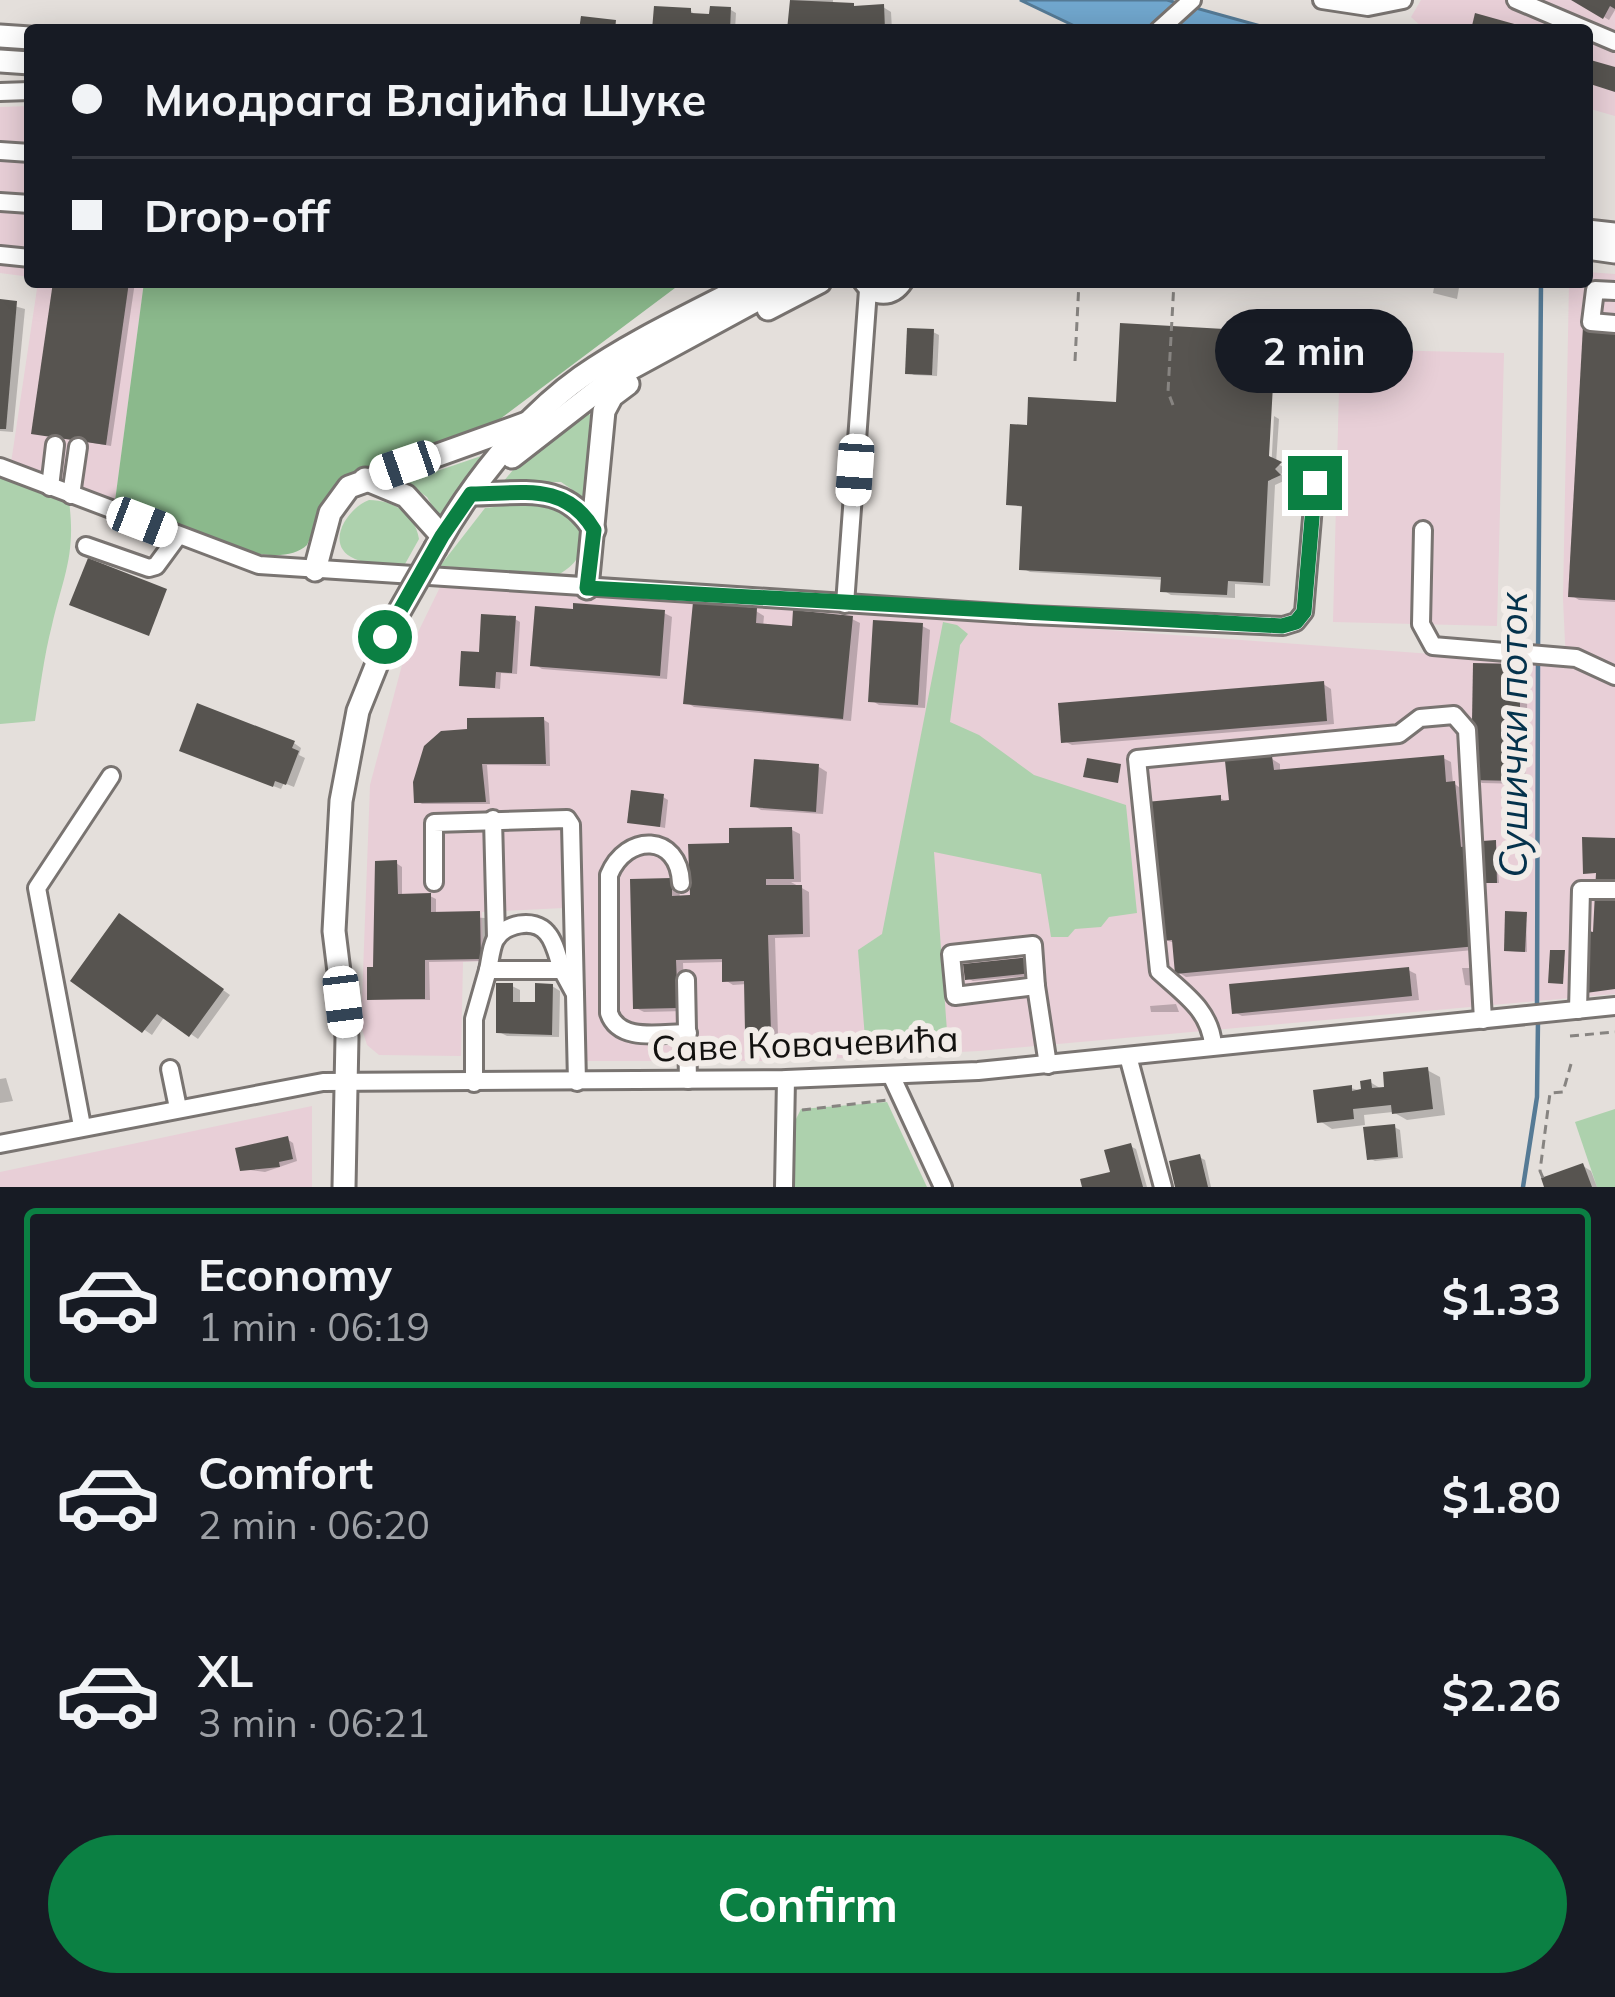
<!DOCTYPE html>
<html lang="en">
<head>
<meta charset="utf-8">
<style>
	:root { --surface:#171b24; --page:#20242c; --text:#f1f3f6; --muted:#9ea1a6; --line:#363941; --accent:#0b8043 }
	body { margin:0; font-family:Mulish,sans-serif; background:var(--page); color:var(--text); height:100vh; display:flex; flex-direction:column; font-size:45px; white-space:nowrap }
	* { box-sizing:border-box; margin:0 }
	p { font-size:39px; color:var(--muted) }
	.icon { flex:none; width:66px; height:66px; fill:none; stroke:currentColor; stroke-width:2; stroke-linecap:round; stroke-linejoin:round }
	.map { position:relative; height:1187px; overflow:hidden }
	.panel { display:flex; flex-direction:column; background:var(--surface); flex:1 }
	.panel>* { flex:none }
	.top-card { position:absolute; left:24px; top:24px; width:1569px; height:264px; border-radius:12px; box-shadow:0 6px 30px #0003; display:grid; align-content:center; height:264px; padding:0 48px; background:var(--surface) }
	.end { position:absolute; width:54px; height:54px; margin:-27px; border:15px solid #0b8043; background:#fff; box-shadow:0 0 0 6px #fff }
	.from { border-radius:50% }
	.bubble { position:absolute; height:84px; border-radius:42px; background:var(--surface); box-shadow:0 6px 30px #0003; font-size:39px; font-weight:700; line-height:84px; text-align:center }
	.car { position:absolute; width:36px; height:72px; margin:-36px -18px; border-radius:15px; box-shadow:0 0 9px 3px #0007; background:linear-gradient(#fff 24%,#345 0 40%,#fff 0 76%,#345 0 86%,#fff 0) }
	.top-card b { display:flex; align-items:center; gap:42px; height:114px; font-size:45px }
	.top-card b+b { border-top:3px solid var(--line) }
	.top-card i { width:30px; height:30px; background:var(--text) }
	ul { padding:21px 0 0; list-style:none }
	li { display:flex; align-items:center; gap:36px; height:180px; margin:0 24px 18px; padding:0 24px; border:6px solid transparent; border-radius:12px }
	li div { flex:1 }
	li b { display:block; font-size:45px }
	li em { font-style:normal; font-weight:700 }
	li.on { border-color:var(--accent) }
	li>.icon { width:108px; height:108px; stroke-width:1.5 }
	.primary-button { display:flex; gap:24px; margin-top:auto; padding:24px 48px }
	.primary-button a { flex:1; height:138px; border-radius:72px; background:var(--accent); color:#fff; font-size:48px; font-weight:700; line-height:138px; text-align:center }
	.map>svg:first-child { display:block }
	.industrial { fill:#e8cfd7 }
	.green { fill:#add1ad }
	.forest { fill:#8bb98c }
	.water { fill:#71a7ce; stroke:#557a95; stroke-width:3 }
	.shadow { fill:#0003 }
	.lines { fill:none; stroke-linecap:round; stroke-linejoin:round }
	.stream { stroke:#557a95; stroke-width:4.5 }
	.building { fill:#575450 }
	.minor-casing { stroke:#797471; stroke-width:22 }
	.major-casing { stroke:#797471; stroke-width:27 }
	.path { stroke:#878481; stroke-width:3; stroke-dasharray:9 6; stroke-linecap:butt }
	.minor { stroke:#fff; stroke-width:16 }
	.major { stroke:#fff; stroke-width:21 }
	.major-bridge-casing { stroke:#797471; stroke-width:27; stroke-linecap:butt }
	.major-bridge { stroke:#fff; stroke-width:21 }
	.route { stroke:#0b8043; stroke-width:15 }
	.labels { text-anchor:middle; dominant-baseline:central; stroke-width:12; stroke-linejoin:round; paint-order:stroke }
	.street-label { font-size:36px; fill:#131210; stroke:#f2ece8 }
	.water-label { font-size:39px; font-style:italic; fill:#04324c; stroke:#f2ece8 }
</style>
</head>
<body>
<div class="map">
<svg width="1615" height="1187" viewBox="0 0 1615 1187">
	<rect width="100%" height="100%" fill="#e4dfdb"/>
	<g class="industrial">
		<path d="M 1421,0 L 1615,0 L 1615,116 L 1587,108 L 1587,30 L 1425,30 L 1411,17 Z"/>
		<path d="M 30,106 L 30,277 L 0,273 L 0,107 Z"/>
		<path d="M 1587,272 L 1615,274 L 1615,994 L 979,1051 L 785,1061 L 587,1061 L 584,907 L 482,912 L 483,961 L 463,962 L 461,1056 L 379,1055 L 367,1045 L 361,1026 L 370,785 L 402,665 L 443,581 L 1566,664 L 1563,599 L 1569,282 L 1587,282 Z"/>
		<path d="M 38,282 L 144,282 L 115,501 L 11,463 Z"/>
		<path d="M 1340,349 L 1504,353 L 1497,626 L 1333,622 Z"/>
		<path d="M 312,1106 L 312,1187 L 0,1187 L 0,1172 Z"/>
	</g>
	<g class="green">
		<path d="M 585,410 L 590,415 L 586,499 L 561,482 L 503,482 L 518,464 Z"/>
		<path d="M 484,455 L 440,519 L 427,497 L 405,482 Z"/>
		<path d="M 0,475 L 69,501 C 76,554 64,575 52,625 C 44,656 40,689 35,721 L 0,724 Z"/>
		<path d="M 369,500 C 394,500 415,514 419,539 L 405,564 C 390,563 369,565 355,559 C 323,546 347,508 369,500 Z"/>
		<path d="M 549,501 C 558,508 574,516 580,526 C 590,547 575,567 557,575 L 440,566 L 485,508 Z"/>
		<path d="M 943,622 L 957,625 L 968,634 L 960,645 L 950,722 L 979,735 L 1034,775 L 1126,805 L 1137,913 L 1109,917 L 1101,927 L 1075,929 L 1068,937 L 1051,937 L 1041,874 L 934,852 L 948,1045 L 866,1051 L 858,950 L 882,934 Z"/>
		<path d="M 887,1102 L 927,1187 L 793,1187 L 795,1121 L 801,1109 Z"/>
		<path d="M 1615,1109 L 1615,1187 L 1597,1187 L 1575,1122 Z"/>
	</g>
	<path class="forest" d="M 144,282 L 683,282 L 492,425 L 343,478 L 334,487 L 307,545 C 271,579 156,517 115,501 Z"/>
	<path class="water" d="M 1020,0 L 1167,0 L 1275,30 L 1083,30 Z"/>
	<g class="shadow">
		<path d="M 792,0 L 833,0 L 833,7 L 883,7 L 891,12 L 892,30 L 790,30 Z"/>
		<path d="M 1576,0 L 1615,0 L 1615,10 L 1609,20 Z"/>
		<path d="M 731,10 L 736,13 L 735,30 L 655,30 L 691,11 L 696,16 Z"/>
		<path d="M 56,282 L 135,282 L 111,446 L 34,433 Z"/>
		<path d="M 1435,282 L 1460,282 L 1457,299 L 1433,293 Z"/>
		<path d="M 0,302 L 25,309 L 13,432 L 0,431 Z"/>
		<path d="M 1615,331 L 1615,602 L 1579,600 L 1571,595 Z"/>
		<path d="M 933,332 L 939,335 L 937,376 L 914,375 L 908,372 Z"/>
		<path d="M 1274,416 L 1279,419 L 1276,463 L 1287,469 L 1281,474 L 1286,480 L 1275,485 L 1270,586 L 1235,584 L 1235,598 L 1171,595 L 1163,590 L 1164,580 L 1030,572 L 1022,568 L 1025,508 L 1009,503 L 1271,471 Z"/>
		<path d="M 756,611 L 764,616 L 763,627 L 794,630 L 852,619 L 860,623 L 851,721 L 694,707 L 686,702 Z"/>
		<path d="M 575,612 L 664,613 L 672,617 L 667,679 L 542,669 L 534,664 Z"/>
		<path d="M 515,619 L 520,622 L 517,674 L 501,673 L 500,689 L 462,684 L 482,655 Z"/>
		<path d="M 922,626 L 930,630 L 925,708 L 879,705 L 871,700 Z"/>
		<path d="M 1520,667 L 1528,672 L 1525,784 L 1482,783 L 1474,778 Z"/>
		<path d="M 1323,684 L 1331,689 L 1334,724 L 1072,745 L 1064,741 Z"/>
		<path d="M 544,720 L 549,723 L 550,766 L 487,765 L 490,804 L 422,804 L 417,801 Z"/>
		<path d="M 294,743 L 301,748 L 299,755 L 305,758 L 294,787 L 284,783 L 281,789 L 190,754 Z"/>
		<path d="M 1443,758 L 1451,762 L 1453,783 L 1462,789 L 1484,949 L 1186,977 L 1178,972 L 1175,943 L 1162,939 L 1220,798 L 1232,805 L 1272,759 L 1280,764 L 1280,773 Z"/>
		<path d="M 819,767 L 827,772 L 823,814 L 761,810 L 753,805 Z"/>
		<path d="M 663,797 L 668,800 L 665,828 L 630,821 Z"/>
		<path d="M 792,830 L 800,834 L 801,882 L 791,882 L 809,892 L 810,937 L 775,938 L 778,1035 L 756,1035 L 748,1031 L 747,984 L 733,985 L 725,980 L 725,962 L 683,963 L 685,1011 L 644,1012 L 636,1008 L 671,881 L 679,886 L 680,899 L 693,898 L 732,846 Z"/>
		<path d="M 1496,844 L 1499,883 L 1489,883 Z"/>
		<path d="M 396,863 L 402,867 L 402,897 L 430,896 L 436,899 L 436,915 L 485,918 L 485,961 L 429,962 L 430,1000 L 370,998 Z"/>
		<path d="M 1526,915 L 1527,952 L 1510,951 Z"/>
		<path d="M 128,921 L 230,995 L 198,1039 L 165,1016 L 152,1035 L 74,981 Z"/>
		<path d="M 1030,960 L 1036,975 L 973,981 L 967,978 Z"/>
		<path d="M 1462,968 L 1472,968 L 1474,986 L 1465,985 Z"/>
		<path d="M 1408,970 L 1416,974 L 1419,1000 L 1242,1016 L 1234,1012 Z"/>
		<path d="M 512,986 L 520,990 L 520,1005 L 538,1005 L 552,986 L 560,991 L 559,1037 L 507,1036 L 499,1032 Z"/>
		<path d="M 1176,1004 L 1179,1012 L 1151,1012 L 1150,1006 Z"/>
		<path d="M 1427,1070 L 1440,1077 L 1445,1115 L 1407,1120 L 1393,1112 L 1364,1115 L 1365,1125 L 1332,1129 L 1320,1121 L 1351,1088 L 1365,1092 L 1370,1082 L 1383,1090 Z"/>
		<path d="M 6,1078 L 13,1101 L 0,1103 L 0,1079 Z"/>
		<path d="M 1394,1127 L 1400,1130 L 1403,1158 L 1375,1161 L 1369,1158 Z"/>
		<path d="M 287,1139 L 293,1143 L 297,1161 L 265,1172 L 242,1169 Z"/>
		<path d="M 1130,1146 L 1136,1149 L 1147,1187 L 1085,1187 L 1113,1174 Z"/>
		<path d="M 1199,1157 L 1205,1160 L 1211,1187 L 1178,1187 Z"/>
		<path d="M 1583,1166 L 1591,1171 L 1597,1187 L 1547,1187 Z"/>
	</g>
	<g class="lines">
		<g class="stream">
			<path d="M 1538,649 L 1541,282"/>
			<path d="M 1537,1009 L 1538,660"/>
			<path d="M 1523,1187 L 1537,1097 L 1538,1020"/>
		</g>
	</g>
	<g class="building">
		<path d="M 790,0 L 854,3 L 854,6 L 884,4 L 885,30 L 787,30 Z"/>
		<path d="M 1571,0 L 1615,0 L 1615,9 L 1610,6 L 1603,19 Z"/>
		<path d="M 654,6 L 691,8 L 691,13 L 709,14 L 710,6 L 731,7 L 730,30 L 652,30 Z"/>
		<path d="M 1475,13 L 1532,29 L 1531,30 L 1471,30 Z"/>
		<path d="M 581,16 L 616,20 L 615,30 L 579,30 Z"/>
		<path d="M 1587,59 L 1615,67 L 1615,92 L 1587,83 Z"/>
		<path d="M 53,282 L 129,282 L 106,445 L 31,434 Z"/>
		<path d="M 0,299 L 17,301 L 6,429 L 0,429 Z"/>
		<path d="M 1120,323 L 1276,332 L 1269,456 L 1282,462 L 1275,469 L 1281,475 L 1268,481 L 1263,583 L 1228,581 L 1227,595 L 1160,592 L 1161,577 L 1019,570 L 1022,506 L 1006,505 L 1010,424 L 1027,425 L 1028,397 L 1116,402 Z"/>
		<path d="M 1583,326 L 1615,328 L 1615,600 L 1568,597 Z"/>
		<path d="M 907,328 L 934,329 L 932,375 L 905,374 Z"/>
		<path d="M 88,558 L 167,589 L 149,636 L 69,605 Z"/>
		<path d="M 693,602 L 757,608 L 756,623 L 792,626 L 793,610 L 853,616 L 843,719 L 683,704 Z"/>
		<path d="M 573,603 L 665,610 L 660,676 L 530,666 L 535,606 L 573,609 Z"/>
		<path d="M 481,614 L 516,616 L 512,673 L 496,672 L 495,688 L 459,686 L 461,651 L 479,652 Z"/>
		<path d="M 873,620 L 923,623 L 918,705 L 868,702 Z"/>
		<path d="M 1473,663 L 1521,664 L 1518,781 L 1471,780 Z"/>
		<path d="M 1324,681 L 1327,721 L 1061,743 L 1058,703 Z"/>
		<path d="M 197,703 L 295,741 L 292,748 L 299,751 L 286,785 L 275,781 L 273,787 L 179,751 Z"/>
		<path d="M 544,717 L 546,764 L 482,764 L 486,802 L 414,803 L 413,782 L 424,746 L 441,731 L 467,729 L 467,718 Z"/>
		<path d="M 1444,755 L 1446,782 L 1455,781 L 1461,847 L 1467,846 L 1477,946 L 1175,974 L 1172,940 L 1159,941 L 1146,802 L 1221,795 L 1221,801 L 1229,800 L 1225,761 L 1272,756 L 1274,770 Z"/>
		<path d="M 1087,758 L 1121,764 L 1118,783 L 1083,777 Z"/>
		<path d="M 754,759 L 819,764 L 816,812 L 750,807 Z"/>
		<path d="M 631,790 L 664,794 L 660,827 L 627,823 Z"/>
		<path d="M 792,827 L 794,879 L 766,879 L 766,885 L 802,885 L 803,934 L 768,935 L 771,1032 L 745,1032 L 744,981 L 722,982 L 722,959 L 676,960 L 678,1008 L 633,1009 L 630,879 L 672,878 L 672,896 L 690,895 L 688,844 L 729,843 L 729,828 Z"/>
		<path d="M 1582,837 L 1615,838 L 1615,989 L 1586,993 L 1585,930 L 1593,932 L 1596,873 L 1583,874 Z"/>
		<path d="M 1496,840 L 1497,883 L 1483,883 L 1482,841 Z"/>
		<path d="M 397,860 L 398,894 L 431,893 L 431,912 L 480,911 L 481,959 L 425,960 L 425,999 L 367,1000 L 367,967 L 373,967 L 375,861 Z"/>
		<path d="M 1505,911 L 1527,912 L 1525,952 L 1504,951 Z"/>
		<path d="M 119,913 L 224,989 L 189,1037 L 157,1014 L 142,1033 L 70,981 Z"/>
		<path d="M 1550,950 L 1565,950 L 1563,984 L 1548,983 Z"/>
		<path d="M 1030,957 L 1032,973 L 965,980 L 963,964 Z"/>
		<path d="M 1409,967 L 1412,996 L 1232,1014 L 1229,984 Z"/>
		<path d="M 496,983 L 513,983 L 513,1002 L 535,1002 L 535,983 L 553,984 L 552,1035 L 496,1033 Z"/>
		<path d="M 1428,1067 L 1433,1109 L 1392,1114 L 1391,1105 L 1353,1109 L 1354,1119 L 1317,1123 L 1313,1090 L 1352,1085 L 1352,1091 L 1361,1089 L 1360,1081 L 1371,1079 L 1372,1088 L 1384,1087 L 1383,1072 Z"/>
		<path d="M 1395,1124 L 1398,1157 L 1367,1160 L 1363,1127 Z"/>
		<path d="M 288,1136 L 293,1159 L 279,1162 L 280,1167 L 240,1171 L 235,1148 Z"/>
		<path d="M 1131,1143 L 1143,1187 L 1082,1187 L 1080,1179 L 1110,1172 L 1104,1150 Z"/>
		<path d="M 1200,1154 L 1208,1187 L 1175,1187 L 1169,1161 Z"/>
		<path d="M 1583,1163 L 1592,1187 L 1544,1187 L 1541,1178 Z"/>
	</g>
	<g class="lines">
		<defs>
			<g id="minor">
				<path d="M 1322,0 L 1368,7 L 1403,0"/>
				<path d="M 1516,0 L 1615,42"/>
				<path d="M 1159,30 L 1192,0"/>
				<path d="M 0,92 L 30,91"/>
				<path d="M 0,151 L 30,153"/>
				<path d="M 0,202 L 30,204"/>
				<path d="M 0,255 L 30,258"/>
				<path d="M 862,282 C 874,299 893,299 904,282"/>
				<path d="M 1615,291 L 1595,290 L 1591,322 L 1615,324"/>
				<path d="M 0,467 L 259,565 L 1030,615 L 1283,626 L 1296,622 L 1304,612 L 1315,483"/>
				<path d="M 50,487 L 55,445"/>
				<path d="M 71,495 L 78,447"/>
				<path d="M 1423,530 L 1421,624 L 1433,646 L 1576,658 L 1615,676"/>
				<path d="M 86,546 L 149,568 L 156,566 L 178,536"/>
				<path d="M 845,604 L 868,290"/>
				<path d="M 493,819 L 496,938"/>
				<path d="M 434,882 L 434,823 L 567,819 L 571,825 L 575,994"/>
				<path d="M 681,883 C 679,833 626,833 609,875 L 609,1013 C 619,1043 661,1033 688,1033"/>
				<path d="M 1033,945 L 1036,986 L 955,996 L 951,954 Z"/>
				<path d="M 488,970 C 490,961 491,948 495,940 C 504,924 534,917 547,933 C 555,942 558,958 562,970"/>
				<path d="M 686,980 L 688,1080"/>
				<path d="M 1036,986 L 1048,1065"/>
				<path d="M 1578,1010 L 1581,890 L 1615,890"/>
				<path d="M 1213,1045 C 1210,1010 1184,994 1159,971 L 1137,759 L 1399,734 L 1420,718 L 1454,715 L 1467,730 L 1483,1020"/>
				<path d="M 1128,1056 L 1163,1187"/>
				<path d="M 170,1069 L 178,1108"/>
				<path d="M 891,1075 L 943,1187"/>
				<path d="M 474,1083 L 474,1019 L 488,970 L 562,970 L 575,994 L 577,1082"/>
				<path d="M 82,1126 L 37,888 L 111,776"/>
				<path d="M 0,1144 L 323,1082 L 786,1079 L 978,1071 L 1615,1006"/>
				<path d="M 784,1187 L 786,1079"/>
			</g>
			<g id="major">
				<path d="M 0,36 L 30,38"/>
				<path d="M 0,61 L 30,63"/>
				<path d="M 1587,231 L 1615,234"/>
				<path d="M 1587,248 L 1615,252"/>
				<path d="M 768,309 L 820,282"/>
				<path d="M 512,457 L 615,377 L 790,282"/>
				<path d="M 365,479 L 406,496 L 442,536"/>
				<path d="M 471,494 C 522,494 565,481 594,530"/>
				<path d="M 436,547 C 471,485 522,419 581,377 C 634,340 696,312 753,282"/>
				<path d="M 315,570 L 330,513 L 349,487 L 527,423"/>
				<path d="M 587,588 L 604,411 L 612,396 L 628,384"/>
				<path d="M 344,1187 L 347,1037 L 334,931 L 341,801 L 358,711 L 395,619"/>
			</g>
		</defs>
		<use href="#minor" class="minor-casing"/>
		<use href="#major" class="major-casing"/>
		<g class="path">
			<path d="M 1075,361 L 1079,282"/>
			<path d="M 1173,405 L 1168,392 L 1174,282"/>
			<path d="M 1570,1036 L 1615,1032"/>
			<path d="M 802,1110 L 888,1100"/>
			<path d="M 1543,1178 L 1540,1171 L 1550,1093 L 1563,1092 L 1571,1064"/>
		</g>
		<use href="#minor" class="minor"/>
		<use href="#major" class="major"/>
		<defs>
			<path id="major-bridge" d="M 395,619 L 436,547"/>
		</defs>
		<use href="#major-bridge" class="major-bridge-casing"/>
		<use href="#major-bridge" class="major-bridge"/>
	</g>
	<g class="lines">
		<path class="route" d="M 385,637 L 442,536 L 471,494 C 521,494 565,481 594,530 L 587,588 L 1282,626 L 1296,622 L 1304,612 L 1315,483"/>
	</g>
	<g class="labels">
		<g class="street-label">
			<text transform="translate(805 1043) rotate(-2)">Саве Ковачевића</text>
		</g>
		<g class="water-label">
			<text transform="translate(1512 735) rotate(-90)">Сушички поток</text>
		</g>
	</g>
</svg>
<i class="end from" style="left:385px;top:637px"></i>
<i class="end" style="left:1315px;top:483px"></i>
<div class="bubble" style="left:1215px;top:309px;width:198px">2 min</div>
<i class="car" style="left:405px;top:465px;rotate:251deg"></i>
<i class="car" style="left:855px;top:470px;rotate:184deg"></i>
<i class="car" style="left:142px;top:522px;rotate:111deg"></i>
<i class="car" style="left:343px;top:1002px;rotate:173deg"></i>
<div class="top-card">
<b><i class="from"></i>Миодрага Влајића Шуке</b>
<b><i></i>Drop-off</b>
</div>
</div>
<section class="panel">
<ul>
<li class="on"><svg class="icon" aria-label="car" viewBox="0 0 24 24"><path d="M5 17H2v-5l4-1 3-4h7l3 4 3 1v5h-3M9 17h6M6 11h13"/><circle cx="7" cy="17" r="2"/><circle cx="17" cy="17" r="2"/></svg><div><b>Economy</b><p>1 min · 06:19</p></div><em>$1.33</em></li>
<li><svg class="icon" aria-label="car" viewBox="0 0 24 24"><path d="M5 17H2v-5l4-1 3-4h7l3 4 3 1v5h-3M9 17h6M6 11h13"/><circle cx="7" cy="17" r="2"/><circle cx="17" cy="17" r="2"/></svg><div><b>Comfort</b><p>2 min · 06:20</p></div><em>$1.80</em></li>
<li><svg class="icon" aria-label="car" viewBox="0 0 24 24"><path d="M5 17H2v-5l4-1 3-4h7l3 4 3 1v5h-3M9 17h6M6 11h13"/><circle cx="7" cy="17" r="2"/><circle cx="17" cy="17" r="2"/></svg><div><b>XL</b><p>3 min · 06:21</p></div><em>$2.26</em></li>
</ul>
<div class="primary-button"><a>Confirm</a></div>
</section>
</body>
</html>
